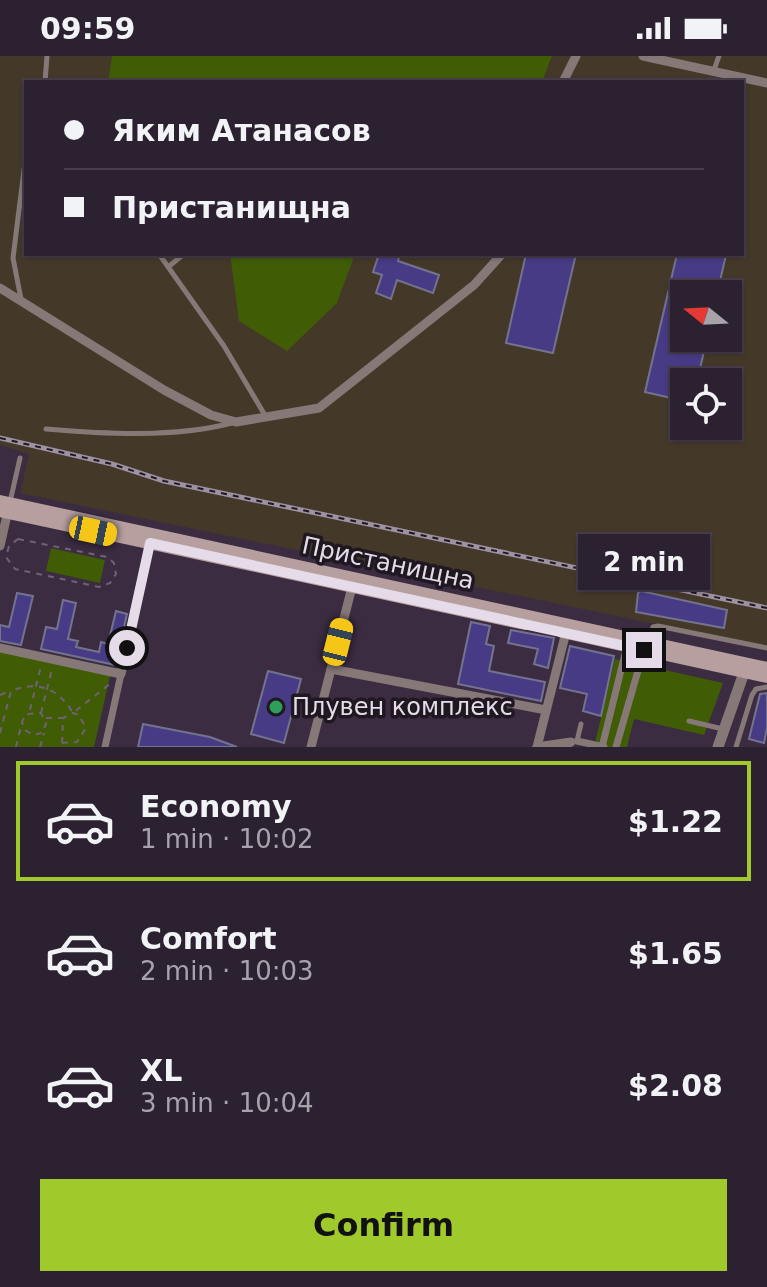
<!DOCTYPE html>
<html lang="en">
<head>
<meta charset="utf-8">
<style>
	:root { --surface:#2c2131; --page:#342939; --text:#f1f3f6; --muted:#a6a3ab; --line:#483e4d; --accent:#a0c92c }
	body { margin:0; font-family:"DejaVu Sans",sans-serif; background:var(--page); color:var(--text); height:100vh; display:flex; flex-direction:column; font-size:30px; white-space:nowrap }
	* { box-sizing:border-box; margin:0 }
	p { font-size:26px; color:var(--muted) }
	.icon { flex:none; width:44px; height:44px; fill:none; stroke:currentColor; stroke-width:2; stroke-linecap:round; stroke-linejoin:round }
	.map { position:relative; height:691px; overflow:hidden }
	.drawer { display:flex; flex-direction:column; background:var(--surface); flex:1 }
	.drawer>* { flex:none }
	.guide { position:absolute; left:24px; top:24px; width:720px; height:176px; border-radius:0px; box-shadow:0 2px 6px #0004,0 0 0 2px var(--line); display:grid; align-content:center; height:176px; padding:0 40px; background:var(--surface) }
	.needle { width:52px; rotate:288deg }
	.controls { position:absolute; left:670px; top:224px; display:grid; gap:16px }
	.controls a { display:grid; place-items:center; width:72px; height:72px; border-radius:0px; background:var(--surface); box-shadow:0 2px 6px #0004,0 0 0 2px var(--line); font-size:40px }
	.end { position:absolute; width:36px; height:36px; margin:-18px; border:10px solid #e5dbe9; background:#111; box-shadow:0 0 0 4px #111 }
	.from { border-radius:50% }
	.bubble { position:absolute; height:56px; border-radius:0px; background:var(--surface); box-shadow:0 2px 6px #0004,0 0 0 2px var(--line); font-size:26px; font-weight:700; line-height:56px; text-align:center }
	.car { position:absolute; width:24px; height:48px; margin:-24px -12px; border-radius:10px; box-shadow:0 0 6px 2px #0007; background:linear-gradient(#f5c518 24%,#345 0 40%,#f5c518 0 76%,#345 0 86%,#f5c518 0) }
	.guide b { display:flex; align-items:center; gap:28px; height:76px; font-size:30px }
	.guide b+b { border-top:2px solid var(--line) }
	.guide i { width:20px; height:20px; background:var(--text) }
	ul { padding:14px 0 0; list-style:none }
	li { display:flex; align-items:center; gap:24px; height:120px; margin:0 16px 12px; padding:0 24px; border:4px solid transparent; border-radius:0px }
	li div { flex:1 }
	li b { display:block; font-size:30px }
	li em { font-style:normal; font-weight:700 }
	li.active { border-color:var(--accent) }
	li>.icon { width:72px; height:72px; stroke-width:1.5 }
	.cta { display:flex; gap:16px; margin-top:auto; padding:16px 40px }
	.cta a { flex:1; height:92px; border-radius:0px; background:var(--accent); color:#111; font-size:32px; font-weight:700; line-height:92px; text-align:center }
	.status { display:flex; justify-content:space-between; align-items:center; height:56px; padding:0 40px; background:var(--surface); direction:ltr }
	.status svg { height:22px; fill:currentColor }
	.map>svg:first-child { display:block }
	.industrial { fill:#443829; fill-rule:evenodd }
	.green { fill:#405c05 }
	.building { fill:#483b86; stroke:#74738e; stroke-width:2 }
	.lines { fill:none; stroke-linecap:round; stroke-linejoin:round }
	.path { stroke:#706275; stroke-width:2; stroke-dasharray:6 6; stroke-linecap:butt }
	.service { stroke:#877878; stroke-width:5 }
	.pedestrian { stroke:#877878; stroke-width:7 }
	.minor { stroke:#877878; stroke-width:9 }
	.tertiary { stroke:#877878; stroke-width:11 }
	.secondary { stroke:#b79f9f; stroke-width:12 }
	.rail-casing { stroke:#9d91a2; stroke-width:5 }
	.rail { stroke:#1f1821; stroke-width:2; stroke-dasharray:6; stroke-linecap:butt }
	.route { stroke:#e5dbe9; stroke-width:10 }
	.leisure-dot { fill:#2e9e5b; stroke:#1f1821; stroke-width:3 }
	.labels { text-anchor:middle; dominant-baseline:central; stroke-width:7; stroke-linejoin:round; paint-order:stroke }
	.street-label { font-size:24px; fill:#e5dbe9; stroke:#1f1821 }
	.poi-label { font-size:24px; fill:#e5dbe9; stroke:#1f1821; text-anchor:start }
</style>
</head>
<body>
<div class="status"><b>09:59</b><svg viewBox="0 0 49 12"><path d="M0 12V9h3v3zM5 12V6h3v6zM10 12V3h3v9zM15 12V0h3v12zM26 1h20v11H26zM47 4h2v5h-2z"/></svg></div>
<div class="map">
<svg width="767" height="691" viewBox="0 0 767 691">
	<rect width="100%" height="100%" fill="#3b2c41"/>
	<path class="industrial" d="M 0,0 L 112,0 L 108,26 L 26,26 L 26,198 L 230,198 L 240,265 L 337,247 L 355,198 L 742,198 L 742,26 L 542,26 L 552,0 L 767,0 L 767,591 L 20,437 L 29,398 L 0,389 ZM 684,238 L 728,238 L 728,282 L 684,282 ZM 684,326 L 728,326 L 728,370 L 684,370 Z"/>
	<g class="green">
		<path d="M 112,0 L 552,0 L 542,26 L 108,26 Z"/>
		<path d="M 230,198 L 355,198 L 337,247 L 287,295 L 239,265 Z"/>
		<path d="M 51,492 L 105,504 L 100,527 L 46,515 Z"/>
		<path d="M 0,595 L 110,620 L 94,691 L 0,691 Z"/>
		<path d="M 615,603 L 723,627 L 704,679 L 634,663 L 627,691 L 594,691 Z"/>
	</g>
	<g class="building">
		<path d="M 379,198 L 399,201 L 398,205 L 439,219 L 433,237 L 397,224 L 391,243 L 376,237 L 382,219 L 373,216 Z"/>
		<path d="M 526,198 L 576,198 L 553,297 L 506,287 Z"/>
		<path d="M 677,198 L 726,199 L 717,238 L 684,238 L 684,282 L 707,282 L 697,326 L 684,326 L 684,345 L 645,336 Z"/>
		<path d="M 641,535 L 727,554 L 724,572 L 636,556 L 638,537 Z"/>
		<path d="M 17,537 L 33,540 L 21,589 L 0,585 L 0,569 L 9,571 Z"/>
		<path d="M 63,544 L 76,547 L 68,583 L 78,585 L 76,591 L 99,596 L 101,586 L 108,588 L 116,555 L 127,558 L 115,609 L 41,593 L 46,571 L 57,573 Z"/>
		<path d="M 471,566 L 490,570 L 486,588 L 494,590 L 489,615 L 545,626 L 541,645 L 458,628 Z"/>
		<path d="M 511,574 L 554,582 L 548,612 L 534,608 L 538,593 L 508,587 Z"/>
		<path d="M 570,590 L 614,600 L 601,660 L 583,655 L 587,638 L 560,632 Z"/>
		<path d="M 268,615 L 301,623 L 284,687 L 251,678 Z"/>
		<path d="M 767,637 L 767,672 L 764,687 L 749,683 L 760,638 Z"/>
		<path d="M 143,668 L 210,681 L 237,691 L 138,691 Z"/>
	</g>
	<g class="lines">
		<g class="path">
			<path d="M 18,483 L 107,501 L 114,507 L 116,518 L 110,527 L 99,531 L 15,513 L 6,501 L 9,490 Z"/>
			<path d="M 0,639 L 10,635"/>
			<path d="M 30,654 L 41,610"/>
			<path d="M 41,657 L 52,613"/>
			<path d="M 46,662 L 63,662 L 62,691"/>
			<path d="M 0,677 L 11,635 C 38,624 59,633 73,657 L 111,627"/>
			<path d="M 62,687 L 77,686 L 86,672 L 79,659 L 73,657 L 63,662"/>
			<path d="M 16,691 L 22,666 L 26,658 L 41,657 L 46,668 L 42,677 L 33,679 L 25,674 L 22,666"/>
			<path d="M 40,691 L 44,677"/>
		</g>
		<g class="service">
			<path d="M 714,14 L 719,0"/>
			<path d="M 45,26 L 47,0"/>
			<path d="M 159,198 L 224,290 L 266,361"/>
			<path d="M 168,211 L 184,198"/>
			<path d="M 21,243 L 13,202 L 26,98"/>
			<path d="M 46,373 C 105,378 174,382 232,367"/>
			<path d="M 10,446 L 20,402"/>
			<path d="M 649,585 L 653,571 L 658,570 L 767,592"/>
			<path d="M 689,665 L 723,673"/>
			<path d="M 569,691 L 571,686 L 577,685 L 581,668"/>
			<path d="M 736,691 L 752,639 L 756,633 L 767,631"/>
		</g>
		<g class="pedestrian">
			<path d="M 577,685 L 604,691"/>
			<path d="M 105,691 L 121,618"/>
			<path d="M 602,691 L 627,590"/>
			<path d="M 616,691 L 644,594"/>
		</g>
		<g class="minor">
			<path d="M 643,0 L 767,27"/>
			<path d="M 563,26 L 576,0"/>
			<path d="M 0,232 L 164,334 L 211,359 L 236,366 L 319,352 L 474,229 L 502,198"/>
			<path d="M 0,490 L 9,450"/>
			<path d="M 0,592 L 121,618 L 150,487"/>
			<path d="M 331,613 L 546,654"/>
			<path d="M 311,691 L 352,531"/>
			<path d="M 537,691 L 566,576"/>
			<path d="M 537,691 L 571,686"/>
		</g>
		<path class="tertiary" d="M 718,691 L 747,608"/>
		<g class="secondary">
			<path d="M 0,445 L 767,612"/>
			<path d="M 0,455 L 525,568"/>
			<path d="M 562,576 L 767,621"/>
		</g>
		<defs>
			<path id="rail" d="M 0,382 L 112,408 L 164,425 L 767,552"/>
		</defs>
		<use href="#rail" class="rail-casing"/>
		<use href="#rail" class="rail"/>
	</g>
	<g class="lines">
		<path class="route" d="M 127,592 L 150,487 L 644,594"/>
	</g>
	<circle class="leisure-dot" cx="276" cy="651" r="8"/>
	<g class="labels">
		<g class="street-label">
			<text transform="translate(388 507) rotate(12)">Пристанищна</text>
		</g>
		<g class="poi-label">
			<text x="292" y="651">Плувен комплекс</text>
		</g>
	</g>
</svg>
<div class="controls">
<a><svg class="needle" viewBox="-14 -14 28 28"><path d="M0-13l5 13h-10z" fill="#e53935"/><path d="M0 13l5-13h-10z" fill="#a6a3ab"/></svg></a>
<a><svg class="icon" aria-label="locate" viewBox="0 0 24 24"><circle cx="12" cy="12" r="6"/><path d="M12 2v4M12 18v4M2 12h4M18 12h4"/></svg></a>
</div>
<i class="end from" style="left:127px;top:592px"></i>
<i class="end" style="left:644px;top:594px"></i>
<div class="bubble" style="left:578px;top:478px;width:132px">2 min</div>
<i class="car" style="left:93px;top:475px;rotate:102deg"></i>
<i class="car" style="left:338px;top:586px;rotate:14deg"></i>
<div class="guide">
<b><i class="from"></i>Яким Атанасов</b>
<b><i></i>Пристанищна</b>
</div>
</div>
<section class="drawer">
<ul>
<li class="active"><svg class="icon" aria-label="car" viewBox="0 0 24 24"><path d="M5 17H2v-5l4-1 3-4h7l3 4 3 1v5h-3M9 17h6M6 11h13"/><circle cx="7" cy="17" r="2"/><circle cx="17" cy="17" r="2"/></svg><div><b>Economy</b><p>1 min · 10:02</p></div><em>$1.22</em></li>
<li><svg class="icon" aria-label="car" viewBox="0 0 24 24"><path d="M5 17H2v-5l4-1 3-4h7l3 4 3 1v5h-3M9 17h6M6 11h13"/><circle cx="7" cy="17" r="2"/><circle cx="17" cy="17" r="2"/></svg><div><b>Comfort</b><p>2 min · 10:03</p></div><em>$1.65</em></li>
<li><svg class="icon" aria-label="car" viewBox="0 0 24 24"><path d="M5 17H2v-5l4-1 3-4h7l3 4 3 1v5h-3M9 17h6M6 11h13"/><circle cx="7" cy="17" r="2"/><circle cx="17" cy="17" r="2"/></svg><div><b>XL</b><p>3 min · 10:04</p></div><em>$2.08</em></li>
</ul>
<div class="cta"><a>Confirm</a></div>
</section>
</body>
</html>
